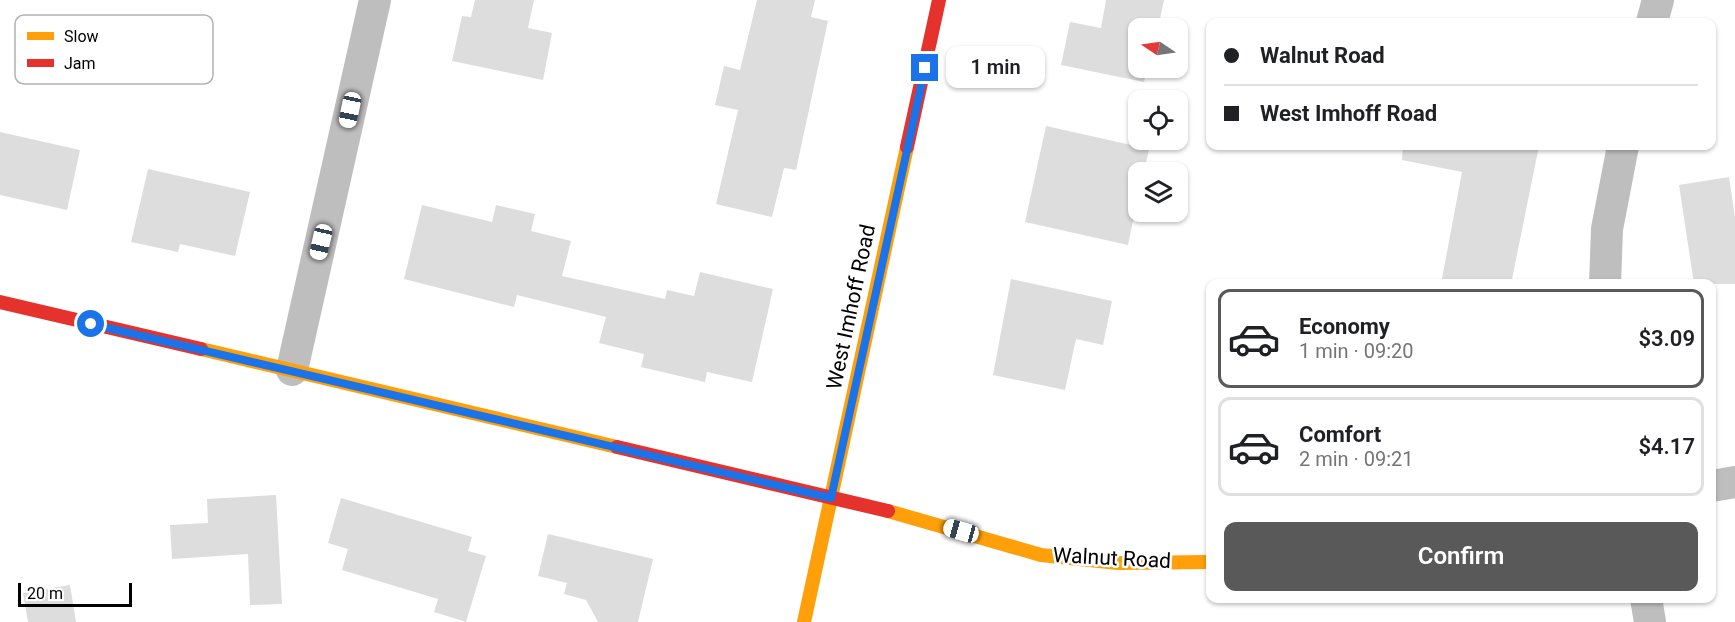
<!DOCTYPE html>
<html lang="en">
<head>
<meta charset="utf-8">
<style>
	:root { --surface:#fff; --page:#f6f6f6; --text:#202124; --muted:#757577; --line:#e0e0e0; --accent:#595959 }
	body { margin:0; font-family:Roboto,sans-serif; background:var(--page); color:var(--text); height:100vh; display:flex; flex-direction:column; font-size:22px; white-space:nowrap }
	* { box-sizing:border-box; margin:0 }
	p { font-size:20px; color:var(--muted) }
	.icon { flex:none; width:33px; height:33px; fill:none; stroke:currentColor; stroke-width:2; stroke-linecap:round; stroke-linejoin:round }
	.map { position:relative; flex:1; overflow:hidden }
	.drawer { position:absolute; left:1206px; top:279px; width:510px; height:324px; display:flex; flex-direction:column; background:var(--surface); border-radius:12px; box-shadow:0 2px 4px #0004 }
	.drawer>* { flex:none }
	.banner { position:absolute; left:1206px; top:18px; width:510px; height:132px; border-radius:12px; box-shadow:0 2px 4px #0004; display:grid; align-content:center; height:132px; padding:0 18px; background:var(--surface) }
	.needle { width:39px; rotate:283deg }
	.tools { position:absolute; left:1128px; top:18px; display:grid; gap:12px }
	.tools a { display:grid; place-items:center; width:60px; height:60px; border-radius:12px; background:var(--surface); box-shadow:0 2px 4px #0004; font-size:30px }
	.scale { position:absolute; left:18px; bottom:15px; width:114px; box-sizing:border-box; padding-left:6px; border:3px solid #000; border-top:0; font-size:16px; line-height:21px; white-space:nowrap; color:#000; -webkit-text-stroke:4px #fff; paint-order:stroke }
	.end { position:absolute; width:27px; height:27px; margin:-14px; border:8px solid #1a73e8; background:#fff; box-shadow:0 0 0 3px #fff }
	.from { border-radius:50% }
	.bubble { position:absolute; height:42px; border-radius:12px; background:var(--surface); box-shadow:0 2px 4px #0004; font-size:20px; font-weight:600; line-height:42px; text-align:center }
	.car { position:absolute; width:18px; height:36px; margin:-18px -9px; border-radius:8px; box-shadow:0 0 4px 2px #0007; background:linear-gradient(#fff 24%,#345 0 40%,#fff 0 76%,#345 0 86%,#fff 0) }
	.banner b { display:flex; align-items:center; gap:21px; height:57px; font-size:22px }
	.banner b+b { border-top:2px solid var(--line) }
	.banner i { width:15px; height:15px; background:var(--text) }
	ul { padding:10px 0 0; list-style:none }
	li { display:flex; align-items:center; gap:18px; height:99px; margin:0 12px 9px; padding:0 6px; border:3px solid var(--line); border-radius:12px }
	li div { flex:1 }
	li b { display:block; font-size:22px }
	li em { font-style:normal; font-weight:600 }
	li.current { border-color:var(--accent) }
	li>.icon { width:54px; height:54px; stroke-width:1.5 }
	.cta { display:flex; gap:12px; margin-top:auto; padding:12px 18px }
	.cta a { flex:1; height:69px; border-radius:12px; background:var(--accent); color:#fff; font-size:24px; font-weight:600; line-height:69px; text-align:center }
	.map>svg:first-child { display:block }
	.building { fill:#ddd }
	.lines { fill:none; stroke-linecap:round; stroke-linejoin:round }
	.street { stroke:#bebebe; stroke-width:32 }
	.slow { stroke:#ff9f0a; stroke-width:14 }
	.jam { stroke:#e5322d; stroke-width:14 }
	.route { stroke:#1a73e8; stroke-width:8 }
	.labels { text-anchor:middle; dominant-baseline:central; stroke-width:5; stroke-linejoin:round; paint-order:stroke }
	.street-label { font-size:21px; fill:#000; stroke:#fff }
	.key { fill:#fff; stroke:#b2b2b2; stroke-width:1.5 }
	.key-label { font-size:16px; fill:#000 }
</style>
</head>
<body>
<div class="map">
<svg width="1735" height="622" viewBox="0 0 1735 622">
	<rect width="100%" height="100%" fill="#fff"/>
	<g class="building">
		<path d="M 475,0 L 534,0 L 528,28 L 552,33 L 543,80 L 452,61 L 462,16 L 471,17 Z"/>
		<path d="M 757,0 L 815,0 L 811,17 L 828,21 L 796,170 L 784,168 L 772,217 L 716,204 L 738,110 L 715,105 L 724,66 L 740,70 Z"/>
		<path d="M 1106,0 L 1164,0 L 1158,28 L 1138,28 L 1138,68 L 1150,68 L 1149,71 L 1146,71 L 1144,82 L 1061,65 L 1070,22 L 1101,28 Z"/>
		<path d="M 1046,126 L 1149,149 L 1144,172 L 1138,172 L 1138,197 L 1128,245 L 1025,222 Z"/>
		<path d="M 0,132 L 80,150 L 67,210 L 0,195 Z"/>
		<path d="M 1403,146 L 1539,146 L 1511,284 L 1441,284 L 1462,172 L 1402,160 Z"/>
		<path d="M 148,169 L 250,192 L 235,256 L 180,244 L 178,252 L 131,242 Z"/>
		<path d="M 1729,177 L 1735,217 L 1735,284 L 1694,284 L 1679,185 Z"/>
		<path d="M 422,205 L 492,222 L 496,205 L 535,214 L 531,231 L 571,241 L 562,276 L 665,299 L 667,290 L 694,296 L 700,272 L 773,289 L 752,382 L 707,372 L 705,382 L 641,367 L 644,354 L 599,343 L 606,317 L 517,295 L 514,307 L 404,279 Z"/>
		<path d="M 1011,279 L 1112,301 L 1103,345 L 1076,339 L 1065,390 L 993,375 Z"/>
		<path d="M 276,495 L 282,604 L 250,605 L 248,554 L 172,559 L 170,525 L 208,523 L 207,499 Z"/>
		<path d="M 341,498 L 472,537 L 468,551 L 486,556 L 466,622 L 434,612 L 438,599 L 342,570 L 348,549 L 328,543 Z"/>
		<path d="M 548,534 L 653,559 L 638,622 L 598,622 L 586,600 L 564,594 L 567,583 L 538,576 Z"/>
		<path d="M 70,585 L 76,622 L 28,622 L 23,593 Z"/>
	</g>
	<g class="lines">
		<g class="street">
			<path d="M 1652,22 L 1658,0"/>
			<path d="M 1605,284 L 1607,229 L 1623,146"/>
			<path d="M 292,370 L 375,0"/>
			<path d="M 1712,486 L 1735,482"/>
			<path d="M 1646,598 L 1650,622"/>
		</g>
		<g class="slow">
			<path d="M 201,349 L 617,447"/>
			<path d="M 888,511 L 1041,555 L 1118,563 L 1210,562"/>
			<path d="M 804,622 L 907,147"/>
		</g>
		<g class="jam">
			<path d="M 907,147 L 939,0"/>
			<path d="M 0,302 L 201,349"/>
			<path d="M 617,447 L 888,511"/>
		</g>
	</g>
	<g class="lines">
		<path class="route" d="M 91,324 L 831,498 L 925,68"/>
	</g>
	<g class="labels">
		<g class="street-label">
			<text transform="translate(851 307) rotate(-78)">West Imhoff Road</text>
			<text transform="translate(1112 558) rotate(3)">Walnut Road</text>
		</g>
	</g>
	<rect x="15" y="15" width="198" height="69" rx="9" class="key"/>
	<rect x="27" y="32" width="27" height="8" fill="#ff9f0a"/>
	<rect x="27" y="59" width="27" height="8" fill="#e5322d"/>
	<g class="key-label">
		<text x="64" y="42">Slow</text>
		<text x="64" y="69">Jam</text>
	</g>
</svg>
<div class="tools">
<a><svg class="needle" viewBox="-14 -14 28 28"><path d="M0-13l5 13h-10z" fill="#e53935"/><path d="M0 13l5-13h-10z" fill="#757577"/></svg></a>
<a><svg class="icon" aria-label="locate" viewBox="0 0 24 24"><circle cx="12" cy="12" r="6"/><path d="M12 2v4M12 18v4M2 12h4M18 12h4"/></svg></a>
<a><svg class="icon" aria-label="layers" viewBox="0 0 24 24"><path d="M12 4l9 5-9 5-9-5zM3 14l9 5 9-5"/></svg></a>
</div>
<div class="scale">20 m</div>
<i class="end from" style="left:91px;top:324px"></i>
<i class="end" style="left:925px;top:68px"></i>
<div class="bubble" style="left:946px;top:46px;width:99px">1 min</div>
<i class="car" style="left:350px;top:110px;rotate:192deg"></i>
<i class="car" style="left:321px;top:242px;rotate:193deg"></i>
<i class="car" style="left:961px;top:531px;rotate:286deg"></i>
<div class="banner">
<b><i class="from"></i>Walnut Road</b>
<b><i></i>West Imhoff Road</b>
</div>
<section class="drawer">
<ul>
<li class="current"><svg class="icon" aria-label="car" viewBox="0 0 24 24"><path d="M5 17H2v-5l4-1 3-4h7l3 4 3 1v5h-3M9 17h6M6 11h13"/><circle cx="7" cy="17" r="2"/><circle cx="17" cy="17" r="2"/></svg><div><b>Economy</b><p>1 min · 09:20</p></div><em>$3.09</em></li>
<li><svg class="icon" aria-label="car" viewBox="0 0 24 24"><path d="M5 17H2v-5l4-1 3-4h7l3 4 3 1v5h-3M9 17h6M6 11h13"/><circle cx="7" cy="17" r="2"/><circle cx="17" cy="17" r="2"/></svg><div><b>Comfort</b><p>2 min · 09:21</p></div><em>$4.17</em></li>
</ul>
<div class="cta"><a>Confirm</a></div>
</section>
</div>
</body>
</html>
